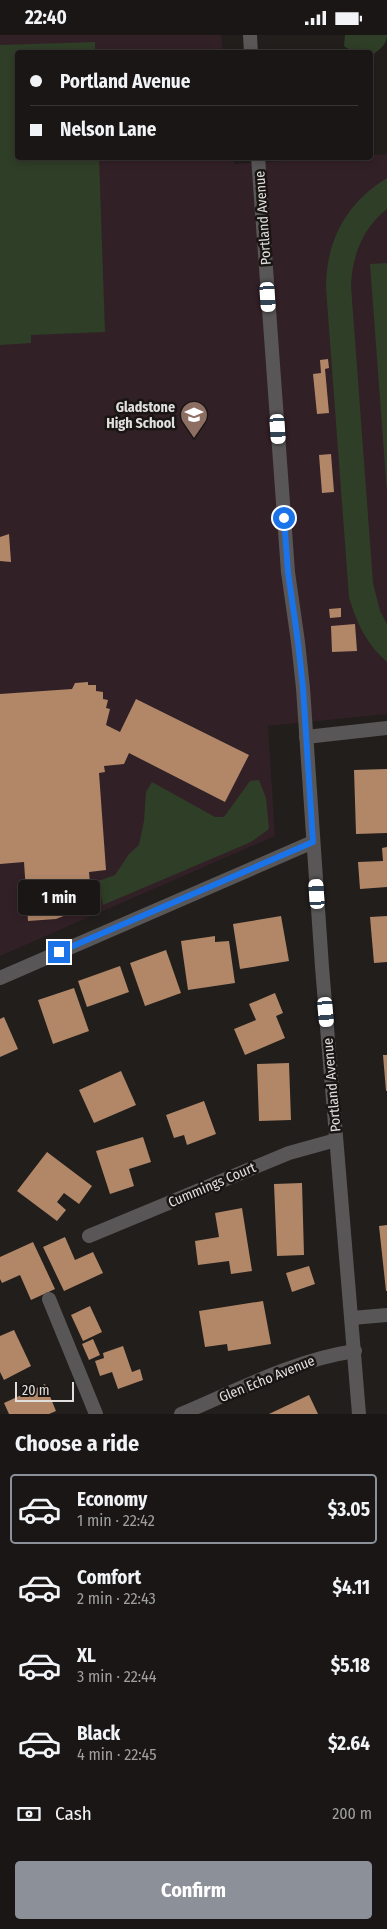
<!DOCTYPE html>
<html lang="en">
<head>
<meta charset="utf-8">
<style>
	:root { --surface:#191615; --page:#262322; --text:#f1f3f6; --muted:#9f9fa0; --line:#373534; --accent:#8c9099 }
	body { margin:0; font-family:"Fira Sans Condensed",sans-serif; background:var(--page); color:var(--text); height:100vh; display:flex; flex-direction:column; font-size:19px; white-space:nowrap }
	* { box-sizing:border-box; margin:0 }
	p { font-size:16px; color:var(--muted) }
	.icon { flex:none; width:28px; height:28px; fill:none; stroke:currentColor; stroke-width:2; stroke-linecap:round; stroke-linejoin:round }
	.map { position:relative; height:1379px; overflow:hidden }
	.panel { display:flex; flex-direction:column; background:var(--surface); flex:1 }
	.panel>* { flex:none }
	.top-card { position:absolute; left:15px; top:15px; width:358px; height:110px; border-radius:5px; box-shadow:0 2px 8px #0003,0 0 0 1px var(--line); display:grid; align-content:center; height:110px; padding:0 15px; background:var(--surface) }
	.scale { position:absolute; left:15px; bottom:12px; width:59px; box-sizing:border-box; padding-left:5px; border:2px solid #e1dfde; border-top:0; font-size:14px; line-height:18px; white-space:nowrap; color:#e1dfde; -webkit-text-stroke:4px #181513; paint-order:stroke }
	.end { position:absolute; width:22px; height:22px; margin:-11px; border:6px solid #1a73e8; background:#fff; box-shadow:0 0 0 2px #fff }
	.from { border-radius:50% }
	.bubble { position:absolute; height:35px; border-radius:5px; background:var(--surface); box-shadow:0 2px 8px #0003,0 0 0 1px var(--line); font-size:16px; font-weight:700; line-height:35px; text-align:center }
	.car { position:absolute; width:15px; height:30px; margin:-15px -8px; border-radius:6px; box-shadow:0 0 4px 1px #0007; background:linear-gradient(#fff 24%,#345 0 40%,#fff 0 76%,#345 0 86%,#fff 0) }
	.top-card b { display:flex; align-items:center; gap:18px; height:48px; font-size:19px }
	.top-card b+b { border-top:1px solid var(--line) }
	.top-card i { width:12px; height:12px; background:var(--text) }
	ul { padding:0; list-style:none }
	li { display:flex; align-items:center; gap:15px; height:70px; margin:0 10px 8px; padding:0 5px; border:2px solid transparent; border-radius:5px }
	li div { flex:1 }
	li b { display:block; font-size:19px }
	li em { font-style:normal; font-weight:700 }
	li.current { border-color:var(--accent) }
	li>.icon { width:45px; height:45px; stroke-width:1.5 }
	h2 { padding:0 15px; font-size:22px; line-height:60px }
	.pay { display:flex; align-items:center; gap:12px; height:55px; padding:0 15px; font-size:19px }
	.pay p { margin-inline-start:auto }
	.action { display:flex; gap:10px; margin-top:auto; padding:10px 15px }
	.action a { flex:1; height:58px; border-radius:5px; background:var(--accent); color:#fff; font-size:20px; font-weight:700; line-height:58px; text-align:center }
	.status { display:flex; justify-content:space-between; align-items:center; height:35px; padding:0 25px; background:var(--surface); direction:ltr }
	.status svg { height:14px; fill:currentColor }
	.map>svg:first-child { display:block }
	.education { fill:#322027 }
	.green { fill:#2f3e27 }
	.building { fill:#b18768 }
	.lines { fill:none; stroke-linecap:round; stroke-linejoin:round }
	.minor { stroke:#585656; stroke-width:14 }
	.tertiary { stroke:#585656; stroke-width:14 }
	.route { stroke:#1a73e8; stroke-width:6 }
	.labels { text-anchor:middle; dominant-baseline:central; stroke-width:5; stroke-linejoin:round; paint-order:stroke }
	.street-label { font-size:14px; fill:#e1dfde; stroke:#181513 }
	.poi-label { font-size:14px; font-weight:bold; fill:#e1dfde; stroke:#181513; text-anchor:end }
</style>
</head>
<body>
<div class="status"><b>22:40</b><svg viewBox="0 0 49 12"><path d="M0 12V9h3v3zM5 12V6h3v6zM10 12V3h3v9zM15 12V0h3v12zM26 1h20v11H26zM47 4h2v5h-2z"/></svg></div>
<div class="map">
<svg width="387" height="1379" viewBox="0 0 387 1379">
	<rect width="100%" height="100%" fill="#211e1c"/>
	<path class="education" d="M 0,0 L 221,0 L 223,17 L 18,18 L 18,122 L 233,122 L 234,129 L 327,123 L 370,122 L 370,120 L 387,119 L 387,679 L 268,691 L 275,801 L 0,921 Z"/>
	<g class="green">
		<path d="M 345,0 L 387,0 C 387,9 381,13 374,19 C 363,15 354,19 344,11 Z"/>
		<path d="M 95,7 L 95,17 L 18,18 L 18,122 L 99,123 L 105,297 L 31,300 L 31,308 L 0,310 L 0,10 Z"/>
		<path d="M 387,143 L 387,174 C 363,193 352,220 351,251 L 373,548 L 380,576 L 387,589 L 387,627 C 367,610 356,587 349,562 L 326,253 C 326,206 346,168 387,143 Z"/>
		<path d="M 387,228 L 387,458 L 370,229 Z"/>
		<path d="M 259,745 L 266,763 L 269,794 L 251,807 L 103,870 L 98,846 L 115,840 L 129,819 L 139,810 L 144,786 L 146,757 L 152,747 L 215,782 L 224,782 L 250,746 Z"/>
	</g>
	<g class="building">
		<path d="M 328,324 L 329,333 L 325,334 L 329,378 L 317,379 L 313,339 L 321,338 L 320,325 Z"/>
		<path d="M 331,419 L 334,457 L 322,458 L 319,420 Z"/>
		<path d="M 9,499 L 11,527 L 0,526 L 0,502 Z"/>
		<path d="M 341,573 L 341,582 L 330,583 L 329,574 Z"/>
		<path d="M 355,589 L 357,616 L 332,617 L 331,591 Z"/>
		<path d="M 88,647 L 88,650 L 96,650 L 96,656 L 103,657 L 103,664 L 108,665 L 106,673 L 110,674 L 106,690 L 120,697 L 136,664 L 249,720 L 225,767 L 129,718 L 124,729 L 104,731 L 105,737 L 99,738 L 106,835 L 89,837 L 92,870 L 56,884 L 28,886 L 24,827 L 0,829 L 0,659 L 72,654 L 75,648 Z"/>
		<path d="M 387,734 L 387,798 L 356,799 L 354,735 Z"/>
		<path d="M 387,812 L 387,852 L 360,854 L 358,827 L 383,826 L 382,813 Z"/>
		<path d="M 281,881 L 289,926 L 240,934 L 233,889 Z"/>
		<path d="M 387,881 L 387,927 L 374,928 L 370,882 Z"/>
		<path d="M 215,901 L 215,907 L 229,906 L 235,948 L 188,955 L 181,906 Z"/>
		<path d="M 166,915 L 181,958 L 145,971 L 130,928 Z"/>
		<path d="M 120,931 L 129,957 L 87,972 L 78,946 Z"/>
		<path d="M 74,953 L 89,996 L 53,1009 L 38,965 Z"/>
		<path d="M 275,958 L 283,978 L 276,981 L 285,1003 L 245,1020 L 234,994 L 256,985 L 249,969 Z"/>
		<path d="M 4,982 L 18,1014 L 0,1022 L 0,984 Z"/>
		<path d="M 383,1020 L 387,1020 L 387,1056 L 386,1056 Z"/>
		<path d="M 289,1028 L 291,1085 L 259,1086 L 257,1029 Z"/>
		<path d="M 121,1036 L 136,1070 L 94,1088 L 79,1055 Z"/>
		<path d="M 204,1066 L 216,1099 L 187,1110 L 184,1100 L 174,1103 L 166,1080 Z"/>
		<path d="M 143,1102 L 151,1127 L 129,1134 L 134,1151 L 110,1159 L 96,1116 Z"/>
		<path d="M 47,1117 L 92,1151 L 79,1169 L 64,1158 L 57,1167 L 66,1175 L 57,1186 L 17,1156 Z"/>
		<path d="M 302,1148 L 304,1220 L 277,1221 L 274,1149 Z"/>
		<path d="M 242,1173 L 252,1236 L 231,1239 L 229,1226 L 198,1230 L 195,1206 L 219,1202 L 215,1178 Z"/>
		<path d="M 387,1190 L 387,1256 L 386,1256 L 379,1191 Z"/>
		<path d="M 65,1202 L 75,1225 L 93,1217 L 103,1238 L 64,1256 L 43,1212 Z"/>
		<path d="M 33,1207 L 55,1254 L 31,1265 L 20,1240 L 2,1248 L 0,1244 L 0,1222 Z"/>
		<path d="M 309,1231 L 315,1249 L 292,1257 L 286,1238 Z"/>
		<path d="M 263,1266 L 271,1309 L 228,1316 L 227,1309 L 205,1312 L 199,1276 Z"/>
		<path d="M 90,1271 L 102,1297 L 83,1306 L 71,1280 Z"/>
		<path d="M 14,1295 L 31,1331 L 4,1345 L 0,1337 L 0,1301 Z"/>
		<path d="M 93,1304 L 100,1320 L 89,1325 L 82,1309 Z"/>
		<path d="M 123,1311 L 132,1337 L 140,1334 L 143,1345 L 118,1354 L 112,1337 L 100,1341 L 95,1326 L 104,1323 L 103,1318 Z"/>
		<path d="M 45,1349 L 56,1376 L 49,1379 L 9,1379 L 4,1368 Z"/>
		<path d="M 309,1360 L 318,1379 L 269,1379 Z"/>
	</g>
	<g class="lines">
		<g class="minor">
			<path d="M 306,702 L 387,693"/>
			<path d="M 0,943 L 313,807"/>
			<path d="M 89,1201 L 289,1118 L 336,1105"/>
			<path d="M 49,1264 L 96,1379"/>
			<path d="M 352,1283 L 387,1280"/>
		</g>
		<g class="tertiary">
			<path d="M 250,0 L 251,18"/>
			<path d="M 258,122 L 288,537 L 298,607 L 303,653 L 322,932 L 359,1379"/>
			<path d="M 181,1379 C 238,1355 294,1325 355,1316"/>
		</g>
	</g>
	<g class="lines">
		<path class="route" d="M 59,917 L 313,807 L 303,653 L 298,607 L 288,537 L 284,483"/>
	</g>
	<defs>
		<symbol id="school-pin" viewBox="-11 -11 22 30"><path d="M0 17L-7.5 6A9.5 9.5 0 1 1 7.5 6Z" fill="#8d6e63" stroke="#181513"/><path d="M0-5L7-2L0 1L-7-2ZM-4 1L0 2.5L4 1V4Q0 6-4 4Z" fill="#fff"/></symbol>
	</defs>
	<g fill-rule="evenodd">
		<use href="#school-pin" x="178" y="364" width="32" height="43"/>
	</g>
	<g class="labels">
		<g class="street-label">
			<text transform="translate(263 183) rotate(-94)">Portland Avenue</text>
			<text transform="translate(332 1050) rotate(-95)">Portland Avenue</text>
			<text transform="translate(212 1150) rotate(-23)">Cummings Court</text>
			<text transform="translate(267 1344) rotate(-22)">Glen Echo Avenue</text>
		</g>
		<g class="poi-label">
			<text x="175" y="372">Gladstone<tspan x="175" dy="16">High School</tspan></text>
		</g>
	</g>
</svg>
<div class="scale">20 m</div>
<i class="end from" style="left:284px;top:483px"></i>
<i class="end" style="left:59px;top:917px"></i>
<div class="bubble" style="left:18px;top:845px;width:82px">1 min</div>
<i class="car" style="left:268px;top:262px;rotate:176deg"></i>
<i class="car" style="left:278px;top:394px;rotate:176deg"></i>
<i class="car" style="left:317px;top:859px;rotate:356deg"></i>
<i class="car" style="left:326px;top:977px;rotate:175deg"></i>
<div class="top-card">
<b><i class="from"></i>Portland Avenue</b>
<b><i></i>Nelson Lane</b>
</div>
</div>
<section class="panel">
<h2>Choose a ride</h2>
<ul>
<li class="current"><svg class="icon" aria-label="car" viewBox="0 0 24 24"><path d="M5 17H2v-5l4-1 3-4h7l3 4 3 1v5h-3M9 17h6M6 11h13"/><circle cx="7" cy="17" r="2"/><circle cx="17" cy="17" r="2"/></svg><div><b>Economy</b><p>1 min · 22:42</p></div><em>$3.05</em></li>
<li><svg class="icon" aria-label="car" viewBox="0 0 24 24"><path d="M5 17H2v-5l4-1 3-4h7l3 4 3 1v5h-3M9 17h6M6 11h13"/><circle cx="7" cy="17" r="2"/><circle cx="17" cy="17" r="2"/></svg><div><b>Comfort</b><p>2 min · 22:43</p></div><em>$4.11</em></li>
<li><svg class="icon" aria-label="car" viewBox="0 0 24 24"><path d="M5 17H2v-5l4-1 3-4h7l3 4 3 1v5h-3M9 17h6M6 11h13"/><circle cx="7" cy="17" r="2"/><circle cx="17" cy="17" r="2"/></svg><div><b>XL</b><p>3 min · 22:44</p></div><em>$5.18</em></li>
<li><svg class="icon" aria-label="car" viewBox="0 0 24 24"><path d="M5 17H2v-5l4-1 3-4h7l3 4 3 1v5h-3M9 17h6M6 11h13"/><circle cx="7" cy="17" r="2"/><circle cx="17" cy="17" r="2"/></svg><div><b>Black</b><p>4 min · 22:45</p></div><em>$2.64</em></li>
</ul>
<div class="pay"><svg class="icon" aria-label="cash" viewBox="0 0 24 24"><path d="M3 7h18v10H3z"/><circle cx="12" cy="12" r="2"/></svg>Cash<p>200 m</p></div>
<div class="action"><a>Confirm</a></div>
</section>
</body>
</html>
